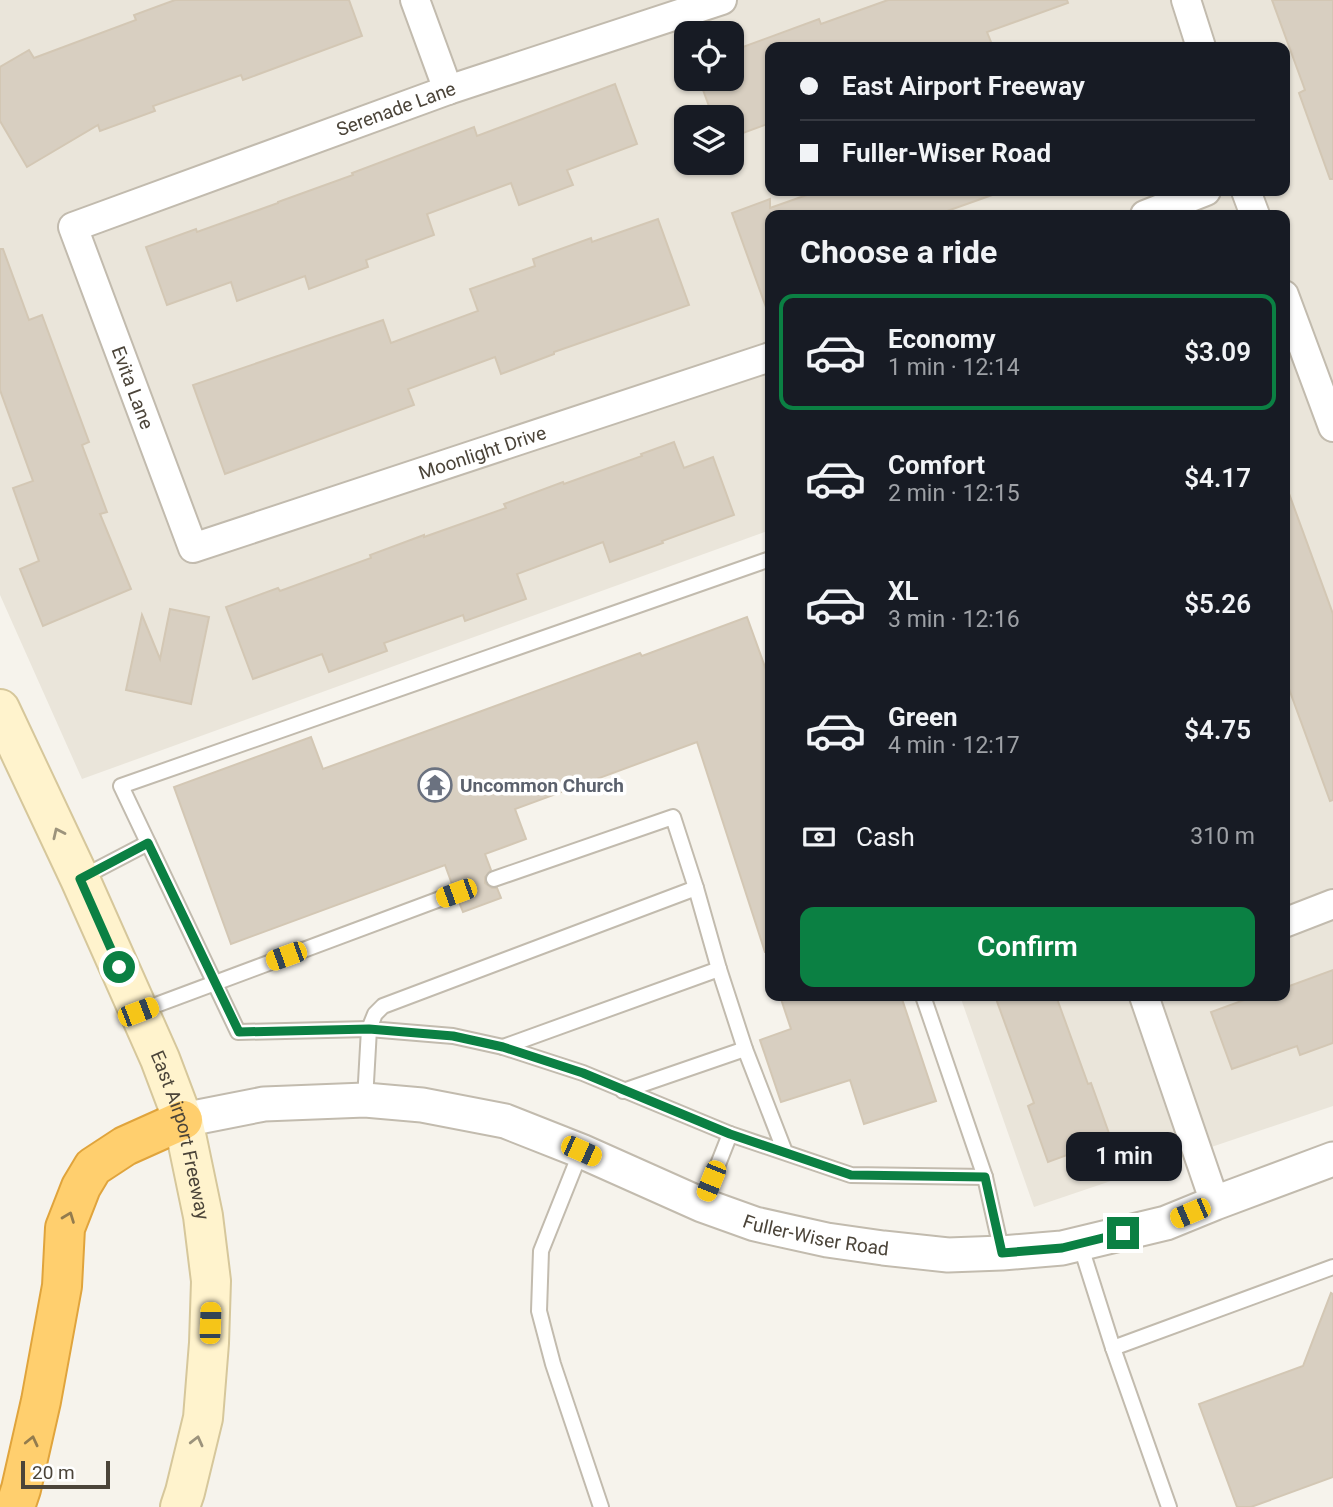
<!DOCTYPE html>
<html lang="en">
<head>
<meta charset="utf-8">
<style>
	:root { --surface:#171b24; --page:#242831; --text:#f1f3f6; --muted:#9ea1a6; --line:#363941; --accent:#0b8043 }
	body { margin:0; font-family:Roboto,sans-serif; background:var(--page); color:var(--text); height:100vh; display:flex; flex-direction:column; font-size:26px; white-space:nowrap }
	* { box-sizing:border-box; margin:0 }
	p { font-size:23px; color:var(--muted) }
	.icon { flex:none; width:38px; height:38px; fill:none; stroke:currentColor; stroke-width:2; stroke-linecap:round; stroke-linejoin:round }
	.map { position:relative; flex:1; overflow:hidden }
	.drawer { position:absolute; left:765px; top:210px; width:525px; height:791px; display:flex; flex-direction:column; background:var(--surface); border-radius:14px; box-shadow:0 2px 5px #0004 }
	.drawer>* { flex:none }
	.guide { position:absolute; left:765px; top:42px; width:525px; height:154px; border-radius:14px; box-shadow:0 2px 5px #0004; display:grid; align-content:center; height:154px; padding:0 35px; background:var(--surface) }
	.controls { position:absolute; left:674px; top:21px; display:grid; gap:14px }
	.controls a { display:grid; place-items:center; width:70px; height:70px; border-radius:14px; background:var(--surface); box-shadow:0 2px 5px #0004; font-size:35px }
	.scale { position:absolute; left:21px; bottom:18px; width:89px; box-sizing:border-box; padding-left:7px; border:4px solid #4b4439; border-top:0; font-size:19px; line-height:24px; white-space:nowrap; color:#4b4439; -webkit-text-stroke:5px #fff; paint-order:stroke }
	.end { position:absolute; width:32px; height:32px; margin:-16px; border:9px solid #0b8043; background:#fff; box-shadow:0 0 0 4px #fff }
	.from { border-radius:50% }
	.bubble { position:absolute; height:49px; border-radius:14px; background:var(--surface); box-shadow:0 2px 5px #0004; font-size:23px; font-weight:600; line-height:49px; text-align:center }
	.car { position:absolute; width:21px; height:42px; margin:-21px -10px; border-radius:9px; box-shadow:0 0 5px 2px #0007; background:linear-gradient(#f5c518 24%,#345 0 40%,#f5c518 0 76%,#345 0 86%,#f5c518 0) }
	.guide b { display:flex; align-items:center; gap:24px; height:66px; font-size:26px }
	.guide b+b { border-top:2px solid var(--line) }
	.guide i { width:18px; height:18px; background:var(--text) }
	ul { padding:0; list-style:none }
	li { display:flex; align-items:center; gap:21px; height:116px; margin:0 14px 10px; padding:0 21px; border:4px solid transparent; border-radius:14px }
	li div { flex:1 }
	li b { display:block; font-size:26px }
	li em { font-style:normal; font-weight:600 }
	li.selected { border-color:var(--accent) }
	li>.icon { width:63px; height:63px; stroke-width:1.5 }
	h2 { padding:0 35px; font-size:32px; line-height:84px }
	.pay { display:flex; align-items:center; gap:18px; height:77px; padding:0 35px; font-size:26px }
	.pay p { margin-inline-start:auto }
	.button { display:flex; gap:14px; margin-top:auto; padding:14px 35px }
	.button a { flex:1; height:80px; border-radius:14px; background:var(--accent); color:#fff; font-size:28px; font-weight:600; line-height:80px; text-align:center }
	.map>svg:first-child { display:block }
	.residential { fill:#eae5da; fill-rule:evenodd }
	.building { fill:#d8cfc1; stroke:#d3c7b4; stroke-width:2 }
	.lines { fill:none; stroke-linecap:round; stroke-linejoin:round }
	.service-casing { stroke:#c2bbae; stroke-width:18 }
	.minor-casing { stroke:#c2bbae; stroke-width:32 }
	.tertiary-casing { stroke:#c2bbae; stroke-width:37 }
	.secondary-casing { stroke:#d6c79b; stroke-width:42 }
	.motorway-casing { stroke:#e0a43c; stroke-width:42 }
	.service { stroke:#fff; stroke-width:14 }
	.minor { stroke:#fff; stroke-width:28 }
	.tertiary { stroke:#fff; stroke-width:33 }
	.secondary { stroke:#fff3cd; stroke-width:38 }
	.motorway { stroke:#ffcf6e; stroke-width:38 }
	.oneway { stroke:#9c937c }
	.oneway2 { stroke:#937c4e }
	.route { stroke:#0b8043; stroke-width:9 }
	.labels { text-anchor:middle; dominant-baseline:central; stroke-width:7; stroke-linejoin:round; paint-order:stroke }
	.street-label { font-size:19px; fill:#4b4439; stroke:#fff }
	.worship-label { font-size:19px; font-weight:bold; fill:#5b616d; stroke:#fff; text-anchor:start }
</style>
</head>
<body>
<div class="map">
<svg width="1333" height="1507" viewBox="0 0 1333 1507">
	<rect width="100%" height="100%" fill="#f6f3ec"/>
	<path class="residential" d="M 0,0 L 1333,0 L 1333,1106 L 1034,1207 L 960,996 L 1284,996 L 1284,215 L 770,215 L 770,530 L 82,779 L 0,595 ZM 686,33 L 732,33 L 732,79 L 686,79 ZM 770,47 L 1284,47 L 1284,191 L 770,191 ZM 686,117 L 732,117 L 732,163 L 686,163 Z"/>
	<g class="building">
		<path d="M 175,0 L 349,0 L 362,36 L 243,80 L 241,75 L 153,106 L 155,111 L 100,131 L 98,125 L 27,167 L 0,121 L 0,67 L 29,50 L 34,58 L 136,20 L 134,15 Z"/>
		<path d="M 888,0 L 1067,0 L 1068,3 L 987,32 L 993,47 L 770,47 L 770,123 L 732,137 L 732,117 L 713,117 L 699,79 L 732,79 L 732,51 L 819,19 L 821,24 Z"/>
		<path d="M 1272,0 L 1333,0 L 1333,179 L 1330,179 L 1299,93 L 1305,90 Z"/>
		<path d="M 615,84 L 637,144 L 567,170 L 573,185 L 519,205 L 511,183 L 427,214 L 434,235 L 366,260 L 368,267 L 309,289 L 305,276 L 237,301 L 231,282 L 167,305 L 146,247 L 196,229 L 197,232 L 278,203 L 278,202 L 353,175 L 352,173 L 474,127 L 477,136 Z"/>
		<path d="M 818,191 L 995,191 L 995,194 L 936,215 L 770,215 L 770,310 L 767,310 L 732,213 L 770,199 L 770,208 Z"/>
		<path d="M 658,219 L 689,305 L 554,352 L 554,354 L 501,374 L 495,357 L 408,389 L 414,405 L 225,474 L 193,385 L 383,320 L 391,343 L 478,311 L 470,289 L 535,266 L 533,259 L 591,238 L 592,242 Z"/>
		<path d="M 0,249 L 3,249 L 29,320 L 42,315 L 89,442 L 82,445 L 107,512 L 100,514 L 131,589 L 43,626 L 20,569 L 39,561 L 13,488 L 33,481 L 0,390 Z"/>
		<path d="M 674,442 L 684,468 L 713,457 L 734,515 L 662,541 L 663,543 L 610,562 L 603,542 L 517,574 L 526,599 L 465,621 L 463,615 L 384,643 L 387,651 L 329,672 L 322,654 L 253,679 L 226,607 L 278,588 L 280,591 L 371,558 L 370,555 L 424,535 L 424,537 L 506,508 L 504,504 L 563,482 L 564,484 L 642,456 L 641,454 Z"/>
		<path d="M 1287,488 L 1333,614 L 1333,800 L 1330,801 L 1289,689 L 1284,690 L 1284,489 Z"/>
		<path d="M 170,609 L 209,617 L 191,704 L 126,690 L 142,615 L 160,659 Z"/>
		<path d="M 747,617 L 770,681 L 770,952 L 765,952 L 697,742 L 515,809 L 526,839 L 485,854 L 491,870 L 485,877 L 485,883 L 492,888 L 497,888 L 501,898 L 463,912 L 459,902 L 464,899 L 465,890 L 462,885 L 452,884 L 445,865 L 231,944 L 174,787 L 311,737 L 323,769 L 640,653 L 642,656 Z"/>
		<path d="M 1333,970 L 1333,1043 L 1300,1055 L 1297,1046 L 1232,1069 L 1211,1012 L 1255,996 L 1284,996 L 1284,988 Z"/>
		<path d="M 780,996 L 901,996 L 936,1101 L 864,1124 L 850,1080 L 781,1102 L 760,1040 L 791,1029 Z"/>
		<path d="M 995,996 L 1056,996 L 1088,1084 L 1091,1083 L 1111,1139 L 1048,1162 L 1028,1106 L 1034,1103 Z"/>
		<path d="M 1331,1293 L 1333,1294 L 1333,1477 L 1251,1507 L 1237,1507 L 1199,1404 L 1303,1366 Z"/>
	</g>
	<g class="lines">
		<defs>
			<g id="service">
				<path d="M 81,878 L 148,843"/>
				<path d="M 494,879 L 673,817 L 696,888"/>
				<path d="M 923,996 L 985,1177 L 1002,1253"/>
				<path d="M 140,1011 L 456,893"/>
				<path d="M 503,1047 L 719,969"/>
				<path d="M 623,1091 L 745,1049"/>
				<path d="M 365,1100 L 369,1029 L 238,1032 L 121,786 L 770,559"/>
				<path d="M 581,1151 L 541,1251 L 539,1311 L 553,1364 L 601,1507"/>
				<path d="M 785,1152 L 745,1049 L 719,969 L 696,888 L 383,1006 L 375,1014 L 369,1029 L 453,1036 L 503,1047 L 583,1073 L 730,1134 L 851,1175 L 985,1177"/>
				<path d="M 702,1205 L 730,1134"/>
				<path d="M 1080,1244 L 1113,1348 L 1169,1507"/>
				<path d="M 1113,1348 L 1333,1267"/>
			</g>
			<g id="minor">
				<path d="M 415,0 L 448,90"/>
				<path id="s1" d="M 722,0 L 448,90 L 73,227 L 193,548 L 770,357"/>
				<path d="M 1186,0 L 1201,47"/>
				<path d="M 1246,191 L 1255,215"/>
				<path d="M 1145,215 L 1206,191"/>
				<path d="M 1284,295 L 1333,427"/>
				<path d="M 1284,923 L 1333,904"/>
				<path d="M 1144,996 L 1215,1203"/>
			</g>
			<g id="tertiary">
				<path id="s2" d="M 183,1120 L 264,1104 L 365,1100 L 422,1105 L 505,1121 L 581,1151 L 702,1205 L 755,1224 L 827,1240 L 883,1248 L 948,1255 L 1002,1253 L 1062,1248 L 1166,1223 L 1215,1203 L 1333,1159"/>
			</g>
			<g id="secondary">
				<path id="s3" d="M 0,709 L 80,879 L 160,1059 L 183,1120 L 203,1216 L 211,1281 L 209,1343 L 203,1418 L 185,1492 L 180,1507"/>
			</g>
			<path id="motorway" d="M 15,1507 L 21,1489 L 41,1401 L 62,1286 L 65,1228 L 81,1187 L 93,1167 L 125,1146 L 183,1120"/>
		</defs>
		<use href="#service" class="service-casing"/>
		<use href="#minor" class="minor-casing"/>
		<use href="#tertiary" class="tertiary-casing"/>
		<use href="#secondary" class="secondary-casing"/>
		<use href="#motorway" class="motorway-casing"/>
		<use href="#service" class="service"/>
		<use href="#minor" class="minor"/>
		<use href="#tertiary" class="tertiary"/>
		<use href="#secondary" class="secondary"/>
		<use href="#motorway" class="motorway"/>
	</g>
	<defs><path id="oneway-chevron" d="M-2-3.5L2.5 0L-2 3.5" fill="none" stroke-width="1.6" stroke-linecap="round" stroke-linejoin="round" transform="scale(1.75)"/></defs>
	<g class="oneway">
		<use href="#oneway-chevron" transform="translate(58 833) rotate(-115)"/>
		<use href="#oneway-chevron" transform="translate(197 1441) rotate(-76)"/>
	</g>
	<g class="oneway2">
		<use href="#oneway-chevron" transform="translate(69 1217) rotate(-69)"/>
		<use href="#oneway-chevron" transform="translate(32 1441) rotate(-77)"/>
	</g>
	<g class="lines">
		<path class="route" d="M 119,967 L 80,879 L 148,843 L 239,1032 L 369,1029 L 453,1036 L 503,1047 L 583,1073 L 730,1134 L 851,1175 L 985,1177 L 1002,1253 L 1062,1248 L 1123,1233"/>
	</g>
	<defs>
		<symbol id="temple-ring" viewBox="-11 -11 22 22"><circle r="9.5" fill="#fff" stroke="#6b7280" stroke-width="1.5"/><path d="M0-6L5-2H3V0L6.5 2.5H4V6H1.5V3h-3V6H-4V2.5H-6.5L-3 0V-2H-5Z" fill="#6b7280"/></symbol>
	</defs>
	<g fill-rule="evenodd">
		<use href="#temple-ring" x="416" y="766" width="38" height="38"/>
	</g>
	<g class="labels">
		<g class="street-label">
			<text transform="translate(396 109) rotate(-20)">Serenade Lane</text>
			<text stroke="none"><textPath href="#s1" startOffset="859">Evita Lane</textPath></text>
			<text stroke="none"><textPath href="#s1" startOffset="1335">Moonlight Drive</textPath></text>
			<text stroke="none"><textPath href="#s3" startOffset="464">East Airport Freeway</textPath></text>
			<text stroke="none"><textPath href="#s2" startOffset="658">Fuller-Wiser Road</textPath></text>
		</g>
		<g class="worship-label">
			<text x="460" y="785">Uncommon Church</text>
		</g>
	</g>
</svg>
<div class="controls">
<a><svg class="icon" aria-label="locate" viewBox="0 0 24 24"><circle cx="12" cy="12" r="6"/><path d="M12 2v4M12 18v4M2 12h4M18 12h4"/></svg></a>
<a><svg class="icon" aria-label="layers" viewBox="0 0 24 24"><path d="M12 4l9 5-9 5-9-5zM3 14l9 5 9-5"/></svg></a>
</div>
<div class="scale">20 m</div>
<i class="end from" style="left:119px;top:967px"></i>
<i class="end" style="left:1123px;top:1233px"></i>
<div class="bubble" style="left:1066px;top:1132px;width:116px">1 min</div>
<i class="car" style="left:456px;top:893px;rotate:250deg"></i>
<i class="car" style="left:286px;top:956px;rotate:250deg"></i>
<i class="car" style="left:138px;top:1012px;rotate:69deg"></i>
<i class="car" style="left:581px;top:1151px;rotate:114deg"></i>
<i class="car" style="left:711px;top:1181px;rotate:202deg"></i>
<i class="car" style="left:1190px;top:1213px;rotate:247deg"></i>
<i class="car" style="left:210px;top:1323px;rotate:2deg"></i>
<div class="guide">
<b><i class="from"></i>East Airport Freeway</b>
<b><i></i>Fuller-Wiser Road</b>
</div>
<section class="drawer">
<h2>Choose a ride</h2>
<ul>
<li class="selected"><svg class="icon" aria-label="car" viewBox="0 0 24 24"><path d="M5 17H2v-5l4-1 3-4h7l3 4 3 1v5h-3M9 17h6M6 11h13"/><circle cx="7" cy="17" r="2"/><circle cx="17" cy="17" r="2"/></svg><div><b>Economy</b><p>1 min · 12:14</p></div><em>$3.09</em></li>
<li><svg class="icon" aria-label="car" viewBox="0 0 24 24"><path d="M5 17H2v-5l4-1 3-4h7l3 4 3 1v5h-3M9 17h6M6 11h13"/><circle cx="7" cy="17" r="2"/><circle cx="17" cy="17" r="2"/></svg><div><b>Comfort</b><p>2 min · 12:15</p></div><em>$4.17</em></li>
<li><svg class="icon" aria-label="car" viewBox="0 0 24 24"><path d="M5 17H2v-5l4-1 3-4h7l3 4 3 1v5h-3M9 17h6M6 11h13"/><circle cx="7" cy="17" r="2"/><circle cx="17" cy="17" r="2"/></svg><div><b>XL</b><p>3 min · 12:16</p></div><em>$5.26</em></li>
<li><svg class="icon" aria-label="car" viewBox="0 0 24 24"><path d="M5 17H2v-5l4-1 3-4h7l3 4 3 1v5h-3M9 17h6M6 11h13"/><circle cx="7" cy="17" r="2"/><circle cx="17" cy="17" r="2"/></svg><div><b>Green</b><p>4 min · 12:17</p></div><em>$4.75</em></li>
</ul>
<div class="pay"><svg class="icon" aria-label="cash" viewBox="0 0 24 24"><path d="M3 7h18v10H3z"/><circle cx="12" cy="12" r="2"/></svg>Cash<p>310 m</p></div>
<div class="button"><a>Confirm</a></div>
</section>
</div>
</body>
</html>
